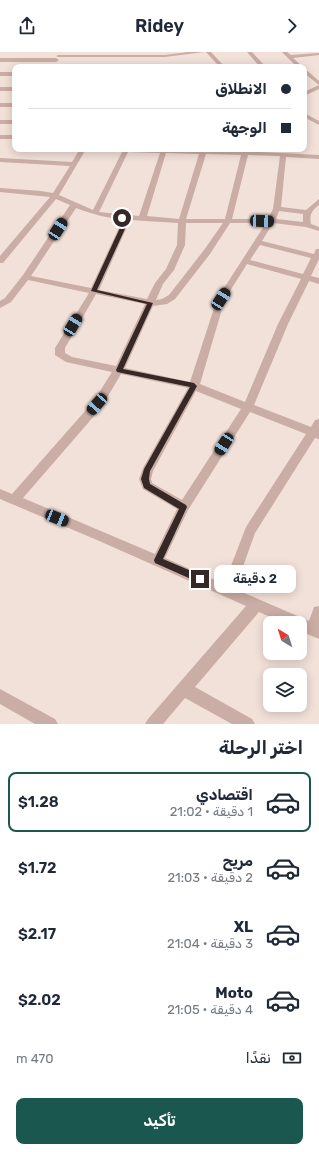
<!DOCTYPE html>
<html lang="ar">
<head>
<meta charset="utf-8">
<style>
	:root { --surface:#fff; --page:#f6f6f7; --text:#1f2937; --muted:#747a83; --line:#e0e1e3; --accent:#1a584f }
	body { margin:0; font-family:Rubik,"Noto Sans Arabic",sans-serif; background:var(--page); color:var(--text); direction:rtl; height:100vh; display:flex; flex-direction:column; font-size:15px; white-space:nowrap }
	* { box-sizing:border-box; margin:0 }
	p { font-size:13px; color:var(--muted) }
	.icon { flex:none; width:22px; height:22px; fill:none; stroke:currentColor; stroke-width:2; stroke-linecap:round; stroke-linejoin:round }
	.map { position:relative; height:672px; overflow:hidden; direction:ltr }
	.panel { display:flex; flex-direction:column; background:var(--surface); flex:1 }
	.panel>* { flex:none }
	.banner { position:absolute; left:12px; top:12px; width:295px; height:88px; border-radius:8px; box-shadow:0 2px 10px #0003; direction:rtl; display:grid; align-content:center; height:88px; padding:0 16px; background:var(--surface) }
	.needle { width:26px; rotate:322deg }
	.controls { position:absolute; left:263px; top:564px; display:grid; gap:8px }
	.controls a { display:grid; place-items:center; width:44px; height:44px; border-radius:8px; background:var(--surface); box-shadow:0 2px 10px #0003; font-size:20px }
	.end { position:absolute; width:18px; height:18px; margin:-9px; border:5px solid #362826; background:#fff; box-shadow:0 0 0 2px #fff }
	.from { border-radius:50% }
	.bubble { position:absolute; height:28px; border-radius:8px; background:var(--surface); box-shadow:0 2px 10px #0003; font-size:13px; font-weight:600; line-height:28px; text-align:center; direction:rtl }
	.car { position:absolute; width:12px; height:24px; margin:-12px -6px; border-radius:5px; box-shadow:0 0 3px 1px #0007; background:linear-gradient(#222 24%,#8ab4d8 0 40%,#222 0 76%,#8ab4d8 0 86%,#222 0) }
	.banner b { display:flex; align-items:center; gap:14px; height:38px; font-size:15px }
	.banner b+b { border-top:1px solid var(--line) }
	.banner i { width:10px; height:10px; background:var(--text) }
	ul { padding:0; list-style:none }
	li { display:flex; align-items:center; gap:12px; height:60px; margin:0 8px 6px; padding:0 8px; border:2px solid transparent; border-radius:8px }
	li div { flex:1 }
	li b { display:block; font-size:15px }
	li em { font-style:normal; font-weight:600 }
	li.active { border-color:var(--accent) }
	li>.icon { width:36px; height:36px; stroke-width:1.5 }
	h2 { padding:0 16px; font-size:18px; line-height:48px }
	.pay { display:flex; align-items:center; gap:10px; height:44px; padding:0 16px; font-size:15px }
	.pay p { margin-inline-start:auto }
	.cta { display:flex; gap:8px; margin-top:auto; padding:8px 16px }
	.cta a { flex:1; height:46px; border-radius:8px; background:var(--accent); color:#fff; font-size:16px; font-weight:600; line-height:46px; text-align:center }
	header { display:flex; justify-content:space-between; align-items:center; height:52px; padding:0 16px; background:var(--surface); font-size:18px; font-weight:600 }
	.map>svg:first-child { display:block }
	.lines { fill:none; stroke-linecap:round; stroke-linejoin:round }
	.minor { fill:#caada4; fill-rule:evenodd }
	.route { fill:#362826 }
</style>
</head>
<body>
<header><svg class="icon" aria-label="forward" viewBox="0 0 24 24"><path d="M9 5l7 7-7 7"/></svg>Ridey<svg class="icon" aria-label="share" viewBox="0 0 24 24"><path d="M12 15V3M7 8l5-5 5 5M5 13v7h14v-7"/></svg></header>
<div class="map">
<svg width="319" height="672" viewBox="0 0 319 672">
	<rect width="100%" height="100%" fill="#f2e1d9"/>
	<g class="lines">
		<g class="minor">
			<path d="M 188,0 L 204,0 L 165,5 L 58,5 L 56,4 L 58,3 L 165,3 Z"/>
			<path d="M 206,0 L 211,0 L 225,15 L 161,14 L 164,12 L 217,12 Z"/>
			<path d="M 247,0 L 252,0 L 266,15 L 260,15 Z"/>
			<path d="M 282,0 L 287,0 L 291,3 L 319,1 L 319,3 L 293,6 L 303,15 L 297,15 Z"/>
			<path d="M 0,6 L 56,6 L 59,8 L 56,10 L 0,10 Z"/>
			<path d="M 304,16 L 319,29 L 319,37 L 304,44 L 304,40 L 319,33 L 304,21 Z"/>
			<rect x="0" y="20" width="15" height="4"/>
			<rect x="0" y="35" width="15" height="4"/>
			<rect x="0" y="51" width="15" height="4"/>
			<path d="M 304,61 L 319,69 L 319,73 L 304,65 Z"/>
			<rect x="0" y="68" width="15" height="4"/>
			<rect x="0" y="83" width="15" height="4"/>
			<path d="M 80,97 L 86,97 L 59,143 L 93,158 L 122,100 L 91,99 L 88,97 C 165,97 242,98 319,103 L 319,107 L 286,105 L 281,155 L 306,158 L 319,147 L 319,153 C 312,158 309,163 311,172 L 319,175 L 319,179 L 306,175 L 273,171 L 262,189 L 314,202 L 316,197 L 319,197 L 319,207 L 311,224 L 319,226 L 319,232 L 309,229 L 288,272 L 254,353 L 311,375 L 315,368 L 319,367 L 319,387 L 315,386 L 255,481 L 235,537 L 309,569 L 314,555 L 319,554 L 319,587 L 300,579 L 300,571 L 284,571 L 259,560 L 195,635 L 252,667 L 255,672 L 232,672 L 185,646 L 163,672 L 145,672 L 148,667 L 246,554 L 97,488 L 0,447 L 0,437 L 12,442 L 93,350 L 112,320 L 66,310 L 55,303 L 55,296 L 89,241 L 28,228 L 11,250 L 0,256 L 0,249 L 5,246 L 23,223 L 70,153 L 56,147 L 3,211 L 0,211 L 0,204 L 50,145 L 0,140 L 0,136 L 41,139 L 53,141 L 70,114 L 0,110 L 0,106 L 72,110 ZM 128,100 L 160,101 L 139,164 L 99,160 ZM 166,101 L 199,102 L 179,167 L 147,164 ZM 206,102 L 241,103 L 225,167 L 186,167 ZM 248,103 L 280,104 L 273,157 L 268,167 L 232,167 ZM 76,156 C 92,162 106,166 123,167 L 91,236 L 31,224 ZM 279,159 L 303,162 L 303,170 L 276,167 ZM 130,168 L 178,171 L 177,193 L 166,217 L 155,231 L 147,247 L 99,238 ZM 186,171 L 223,171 L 204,198 L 169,243 L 162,247 L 156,248 L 163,232 L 174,218 L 185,193 ZM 230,171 L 266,171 L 217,247 L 190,330 L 125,316 L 153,254 L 167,252 L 175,247 L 210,202 ZM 260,193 L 311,206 L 303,222 L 250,208 ZM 247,212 L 301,227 L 278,272 L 245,350 L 200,332 L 225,247 ZM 96,242 L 145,252 L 116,314 L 72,305 L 65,301 L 65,296 ZM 121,322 L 188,336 L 143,416 L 139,427 L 143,437 L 177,457 L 155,502 L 23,446 L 101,356 ZM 196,339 L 241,357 L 182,448 L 152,431 L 151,427 L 153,419 ZM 250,360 L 306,382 L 246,475 L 224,532 L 165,506 L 188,458 Z"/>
			<path d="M 0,637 L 55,667 L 58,672 L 35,672 L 0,652 Z"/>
		</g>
	</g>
	<path class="route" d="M 122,164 L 130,166 L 97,238 L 153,251 L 123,317 L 194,331 L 197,334 L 150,419 L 149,427 L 150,432 L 186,453 L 187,455 L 163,507 L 203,524 L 204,527 L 203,530 L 200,531 L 155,511 L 154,508 L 179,457 L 144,436 L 141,427 L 144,417 L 190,335 L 117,320 L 116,318 L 147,252 L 91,239 L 124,167 L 120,166 Z"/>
</svg>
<div class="controls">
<a><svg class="needle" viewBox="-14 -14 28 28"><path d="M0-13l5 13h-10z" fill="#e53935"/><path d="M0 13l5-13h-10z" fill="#747a83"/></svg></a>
<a><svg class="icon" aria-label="layers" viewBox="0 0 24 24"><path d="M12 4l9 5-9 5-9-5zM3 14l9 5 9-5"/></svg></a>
</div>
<i class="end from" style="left:122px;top:166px"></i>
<i class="end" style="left:200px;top:527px"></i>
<div class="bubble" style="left:214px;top:513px;width:82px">2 دقيقة</div>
<i class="car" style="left:262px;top:169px;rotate:92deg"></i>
<i class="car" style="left:58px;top:177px;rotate:33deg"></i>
<i class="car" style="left:221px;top:247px;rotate:33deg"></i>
<i class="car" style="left:73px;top:273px;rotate:31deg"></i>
<i class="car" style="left:97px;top:352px;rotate:221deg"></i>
<i class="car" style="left:224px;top:392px;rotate:213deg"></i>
<i class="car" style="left:57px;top:466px;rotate:112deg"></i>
<div class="banner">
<b><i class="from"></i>الانطلاق</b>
<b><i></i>الوجهة</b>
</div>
</div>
<section class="panel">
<h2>اختر الرحلة</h2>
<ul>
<li class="active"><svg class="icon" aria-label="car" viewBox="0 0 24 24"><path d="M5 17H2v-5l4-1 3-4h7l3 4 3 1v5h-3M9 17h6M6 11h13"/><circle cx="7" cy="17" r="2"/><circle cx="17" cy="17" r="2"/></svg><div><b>اقتصادي</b><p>1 دقيقة · 21:02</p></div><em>$1.28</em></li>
<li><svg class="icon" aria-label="car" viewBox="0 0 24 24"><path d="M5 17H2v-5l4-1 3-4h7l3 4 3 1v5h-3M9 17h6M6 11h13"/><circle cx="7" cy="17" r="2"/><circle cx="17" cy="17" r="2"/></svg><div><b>مريح</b><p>2 دقيقة · 21:03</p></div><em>$1.72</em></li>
<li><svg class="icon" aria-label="car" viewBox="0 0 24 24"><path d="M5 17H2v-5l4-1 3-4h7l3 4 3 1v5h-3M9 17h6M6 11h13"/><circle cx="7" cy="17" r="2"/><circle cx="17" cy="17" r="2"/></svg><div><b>XL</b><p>3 دقيقة · 21:04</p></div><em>$2.17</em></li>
<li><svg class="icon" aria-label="car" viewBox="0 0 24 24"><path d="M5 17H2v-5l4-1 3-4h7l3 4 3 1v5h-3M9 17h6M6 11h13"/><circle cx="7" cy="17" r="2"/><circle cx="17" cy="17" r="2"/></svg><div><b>Moto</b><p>4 دقيقة · 21:05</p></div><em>$2.02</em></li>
</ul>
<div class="pay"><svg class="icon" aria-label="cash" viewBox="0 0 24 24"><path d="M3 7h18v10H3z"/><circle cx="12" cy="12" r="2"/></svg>نقدًا<p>470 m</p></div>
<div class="cta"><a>تأكيد</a></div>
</section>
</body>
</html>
